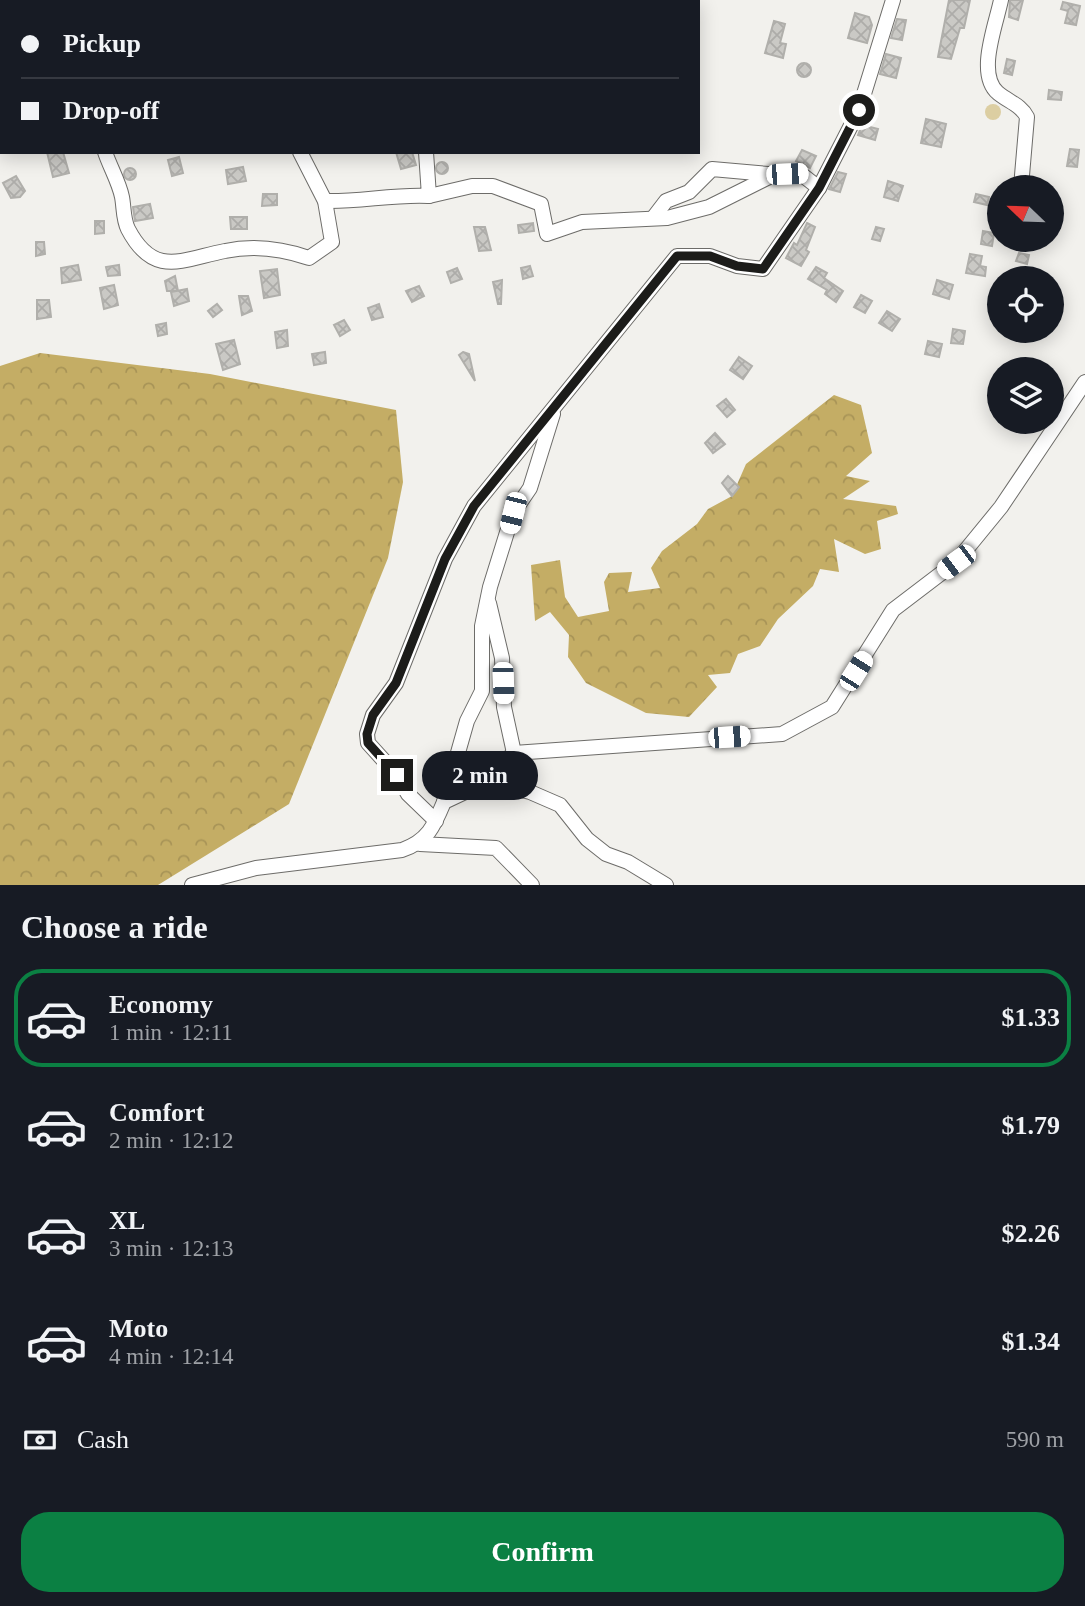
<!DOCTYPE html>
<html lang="en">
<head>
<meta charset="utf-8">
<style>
	:root { --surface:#171b24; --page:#242831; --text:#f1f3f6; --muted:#9ea1a6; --line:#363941; --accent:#0b8043 }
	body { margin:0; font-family:"Times New Roman",serif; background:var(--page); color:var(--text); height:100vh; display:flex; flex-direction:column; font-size:26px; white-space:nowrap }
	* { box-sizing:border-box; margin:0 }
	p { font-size:23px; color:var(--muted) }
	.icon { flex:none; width:38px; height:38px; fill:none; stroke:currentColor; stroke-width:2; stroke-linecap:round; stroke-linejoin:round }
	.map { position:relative; height:885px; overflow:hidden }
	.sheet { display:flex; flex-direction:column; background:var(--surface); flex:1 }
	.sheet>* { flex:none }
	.banner { position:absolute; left:0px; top:0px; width:700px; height:154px; box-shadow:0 4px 18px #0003; display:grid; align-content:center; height:154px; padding:0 21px; background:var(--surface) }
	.needle { width:46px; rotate:293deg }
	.controls { position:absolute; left:987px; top:175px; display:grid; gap:14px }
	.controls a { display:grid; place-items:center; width:77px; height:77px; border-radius:50%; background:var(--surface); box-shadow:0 4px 18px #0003; font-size:35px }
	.end { position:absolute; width:32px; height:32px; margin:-16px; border:9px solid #1c1c1a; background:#fff; box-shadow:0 0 0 4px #fff }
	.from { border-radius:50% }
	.bubble { position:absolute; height:49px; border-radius:24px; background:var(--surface); box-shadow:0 4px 18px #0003; font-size:23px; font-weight:600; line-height:49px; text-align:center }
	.car { position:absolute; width:21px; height:42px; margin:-21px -10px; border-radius:9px; box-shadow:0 0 5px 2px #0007; background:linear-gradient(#fff 24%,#345 0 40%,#fff 0 76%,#345 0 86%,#fff 0) }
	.banner b { display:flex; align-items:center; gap:24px; height:66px; font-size:26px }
	.banner b+b { border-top:2px solid var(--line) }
	.banner i { width:18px; height:18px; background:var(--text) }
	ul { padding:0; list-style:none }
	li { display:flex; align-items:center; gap:21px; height:98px; margin:0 14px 10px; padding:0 7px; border:4px solid transparent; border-radius:28px }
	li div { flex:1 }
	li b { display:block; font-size:26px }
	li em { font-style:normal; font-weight:600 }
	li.on { border-color:var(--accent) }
	li>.icon { width:63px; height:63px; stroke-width:1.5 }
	h2 { padding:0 21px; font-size:32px; line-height:84px }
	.pay { display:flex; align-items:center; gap:18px; height:77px; padding:0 21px; font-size:26px }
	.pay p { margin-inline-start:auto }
	.button { display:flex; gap:14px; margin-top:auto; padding:14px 21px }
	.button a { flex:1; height:80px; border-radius:28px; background:var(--accent); color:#fff; font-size:28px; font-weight:600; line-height:80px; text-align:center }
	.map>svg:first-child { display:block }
	.forest { fill:url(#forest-crowns) }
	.pitch { fill:#dccea2 }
	.building { fill:url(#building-cross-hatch); stroke:#b0afab; stroke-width:2 }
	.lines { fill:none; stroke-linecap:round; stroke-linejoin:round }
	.minor-casing { stroke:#6d6c69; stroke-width:16 }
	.minor { stroke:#fff; stroke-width:14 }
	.route { stroke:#1c1c1a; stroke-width:9 }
</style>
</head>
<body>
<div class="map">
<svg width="1085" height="885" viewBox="0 0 1085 885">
	<defs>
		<pattern id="forest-crowns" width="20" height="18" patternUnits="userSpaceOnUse" patternTransform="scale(1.75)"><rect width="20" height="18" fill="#c4ad65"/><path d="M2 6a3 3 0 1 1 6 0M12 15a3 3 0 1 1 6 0" fill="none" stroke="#a89457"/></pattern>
		<pattern id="building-cross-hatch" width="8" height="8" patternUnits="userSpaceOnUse" patternTransform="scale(1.75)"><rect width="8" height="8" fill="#cac9c5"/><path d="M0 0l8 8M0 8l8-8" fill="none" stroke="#adaca9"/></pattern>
	</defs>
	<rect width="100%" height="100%" fill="#f2f1ed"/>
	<g class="forest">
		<path d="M 40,353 L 210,374 L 396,410 L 403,482 L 388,558 L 289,804 L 158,885 L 0,885 L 0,366 Z"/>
		<path d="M 834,395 L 861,405 L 872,453 L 846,476 L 870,481 L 843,499 L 896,506 L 898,514 L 877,521 L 881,549 L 865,554 L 834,539 L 839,572 L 820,569 L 813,586 L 778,619 L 760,646 L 738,654 L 730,673 L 708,675 L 717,687 L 689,717 L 646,713 L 586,683 L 568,657 L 569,635 L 550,612 L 535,621 L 531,565 L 560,560 L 565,597 L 578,617 L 609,611 L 604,582 L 609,573 L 632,572 L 628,592 L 660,588 L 651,568 L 662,551 L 697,524 L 708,509 L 732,496 L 746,464 Z"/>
	</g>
	<circle class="pitch" cx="993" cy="112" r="8"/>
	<g class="building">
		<path d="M 949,0 L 970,0 L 964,28 L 960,28 L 951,59 L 938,57 Z"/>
		<path d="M 1010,0 L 1023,0 L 1018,20 L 1009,17 Z"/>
		<path d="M 1063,2 L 1080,6 L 1076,25 L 1065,23 L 1068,11 L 1061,9 Z"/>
		<path d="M 855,13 L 869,17 L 872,25 L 867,43 L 848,38 Z"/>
		<path d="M 897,19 L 906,20 L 902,40 L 891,38 Z"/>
		<path d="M 774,21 L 785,24 L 780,43 L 786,44 L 783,58 L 765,53 Z"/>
		<path d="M 886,54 L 901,58 L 896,78 L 880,74 Z"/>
		<path d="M 1007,59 L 1015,61 L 1012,75 L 1004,73 Z"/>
		<circle cx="804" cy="70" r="7"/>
		<path d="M 1049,90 L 1062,92 L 1061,100 L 1048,99 Z"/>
		<path d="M 926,119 L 946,124 L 941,147 L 921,143 Z"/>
		<path d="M 862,125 L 878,129 L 875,140 L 858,135 Z"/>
		<path d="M 1070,149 L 1079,150 L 1077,167 L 1067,166 Z"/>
		<path d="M 802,150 L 816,156 L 810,168 L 796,161 Z"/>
		<path d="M 47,152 L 63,152 L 69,173 L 53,177 Z"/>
		<path d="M 396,152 L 412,152 L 416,165 L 401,169 Z"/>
		<path d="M 179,157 L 183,173 L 172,176 L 168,160 Z"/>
		<circle cx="442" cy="168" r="6"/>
		<path d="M 243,167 L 246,181 L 228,184 L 226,170 Z"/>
		<circle cx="130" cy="174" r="6"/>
		<path d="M 838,172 L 846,174 L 840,192 L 829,189 Z"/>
		<path d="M 16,176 L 25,191 L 20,197 L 11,198 L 3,183 Z"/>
		<path d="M 888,181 L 903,186 L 898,201 L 884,197 Z"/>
		<path d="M 263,194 L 277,194 L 277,205 L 262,206 Z"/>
		<path d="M 976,194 L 989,197 L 987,205 L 974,202 Z"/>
		<path d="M 150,204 L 153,218 L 135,221 L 133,207 Z"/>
		<path d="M 230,217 L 247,217 L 247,229 L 231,229 Z"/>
		<path d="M 95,221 L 104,221 L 104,233 L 95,234 Z"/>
		<path d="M 533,223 L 534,231 L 519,233 L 518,225 Z"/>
		<path d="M 807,223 L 815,227 L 806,250 L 809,252 L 801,266 L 786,258 L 794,243 L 797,245 Z"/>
		<path d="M 474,227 L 485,227 L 491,250 L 479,251 Z"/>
		<path d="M 876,227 L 884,229 L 880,241 L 872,239 Z"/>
		<path d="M 983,231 L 994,233 L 992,246 L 981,244 Z"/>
		<path d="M 36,242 L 44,242 L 45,254 L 36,256 Z"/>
		<path d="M 1019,253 L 1029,255 L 1027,264 L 1016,261 Z"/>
		<path d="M 970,254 L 982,256 L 980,266 L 986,267 L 985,276 L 966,273 Z"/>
		<path d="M 78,265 L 81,280 L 62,283 L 61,268 Z"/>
		<path d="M 119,265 L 120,275 L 108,276 L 106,267 Z"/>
		<path d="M 530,266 L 533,276 L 523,279 L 521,268 Z"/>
		<path d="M 816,267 L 827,273 L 824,278 L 843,291 L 836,302 L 825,294 L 827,290 L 808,279 Z"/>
		<path d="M 457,268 L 462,279 L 451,283 L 447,272 Z"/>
		<path d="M 277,269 L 280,295 L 264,298 L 260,271 Z"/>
		<path d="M 175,276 L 178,291 L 167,291 L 165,281 Z"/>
		<path d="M 502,280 L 501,304 L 498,304 L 493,282 Z"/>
		<path d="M 937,280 L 953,285 L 949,299 L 933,294 Z"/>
		<path d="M 114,285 L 118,305 L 104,309 L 100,288 Z"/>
		<path d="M 419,286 L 424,296 L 412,302 L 406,291 Z"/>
		<path d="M 187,289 L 189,301 L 174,306 L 171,292 Z"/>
		<path d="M 861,295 L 872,301 L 865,313 L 854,307 Z"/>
		<path d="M 239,296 L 248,296 L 252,311 L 242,315 Z"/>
		<path d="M 37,300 L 49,300 L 51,317 L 37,319 Z"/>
		<path d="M 217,304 L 222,310 L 213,317 L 208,311 Z"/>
		<path d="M 379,304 L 383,317 L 372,320 L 368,308 Z"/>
		<path d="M 887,311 L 900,319 L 892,331 L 879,323 Z"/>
		<path d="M 344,320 L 350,330 L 340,336 L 334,325 Z"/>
		<path d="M 166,323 L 167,334 L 158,336 L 156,325 Z"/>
		<path d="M 953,329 L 965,331 L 963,344 L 951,343 Z"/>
		<path d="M 287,330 L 288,346 L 277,348 L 275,332 Z"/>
		<path d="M 234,340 L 240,364 L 223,370 L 216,344 Z"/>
		<path d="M 928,341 L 942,344 L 939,357 L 925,354 Z"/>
		<path d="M 325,352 L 326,363 L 314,365 L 312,354 Z"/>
		<path d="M 463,352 L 469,354 L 475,381 L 459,355 Z"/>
		<path d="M 739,357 L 752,366 L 743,379 L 730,370 Z"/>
		<path d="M 726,399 L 735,410 L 727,417 L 717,406 Z"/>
		<path d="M 715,433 L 725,444 L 713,453 L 705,443 Z"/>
		<path d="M 728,476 L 739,487 L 732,496 L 722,483 Z"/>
	</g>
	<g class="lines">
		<defs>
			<g id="minor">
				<path d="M 1001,0 C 996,25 976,74 998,93 C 1009,102 1021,105 1027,117 L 1021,187"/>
				<path d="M 73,2 L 73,0"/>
				<path d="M 416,2 L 419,0"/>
				<path d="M 0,80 L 2,78"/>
				<path d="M 105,152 C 110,167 119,182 122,197 C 124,207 123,219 128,229 C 154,279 183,259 225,251 C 253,245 283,249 309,258 L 332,242 L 325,201 L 300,152"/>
				<path d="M 429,196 L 472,186 L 493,186 L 541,204 L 547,234 L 582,222 L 667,218 L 709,207 L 773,175 L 801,174 L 819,188"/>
				<path d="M 325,201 C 360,202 394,194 429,196 L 426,152"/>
				<path d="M 653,218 L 666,201 L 689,192 L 712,169 L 768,174"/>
				<path d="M 489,603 L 502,658 L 504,707 L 514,753"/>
				<path d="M 478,786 L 514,753 L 782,734 L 832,707 L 893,610 L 956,562 L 1001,507 L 1085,382"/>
				<path d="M 444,802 L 467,721 L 482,691 L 482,626 L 490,587 L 513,513 L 530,488 L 553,414"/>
				<path d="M 436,821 L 408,794 L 397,775 L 368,743 L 367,734 L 373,715 L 396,683 L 445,559 L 474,506 L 677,256 L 710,256 L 737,266 L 763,269 L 819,188 L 859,110 L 893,0"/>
				<path d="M 420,844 L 496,848 L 532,885"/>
				<path d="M 192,885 L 256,868 L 402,850 C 428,841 434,826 444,802 L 478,786 L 510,787 L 530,792 L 560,805 L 587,839 L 606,854 L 628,862 L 666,885"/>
			</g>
		</defs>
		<use href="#minor" class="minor-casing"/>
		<use href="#minor" class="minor"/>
	</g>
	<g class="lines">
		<path class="route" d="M 397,775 L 368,743 L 367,734 L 373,715 L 396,683 L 445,559 L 474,506 L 677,256 L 710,256 L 737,266 L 763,269 L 819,188 L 859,110"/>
	</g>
</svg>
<div class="controls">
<a><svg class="needle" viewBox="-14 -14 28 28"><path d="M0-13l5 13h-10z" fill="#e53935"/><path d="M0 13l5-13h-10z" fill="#9ea1a6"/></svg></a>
<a><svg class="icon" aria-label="locate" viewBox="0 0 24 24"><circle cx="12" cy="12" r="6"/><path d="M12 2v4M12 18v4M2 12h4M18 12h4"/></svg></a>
<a><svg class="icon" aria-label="layers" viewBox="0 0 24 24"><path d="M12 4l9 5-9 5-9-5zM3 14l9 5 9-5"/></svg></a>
</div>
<i class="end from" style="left:859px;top:110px"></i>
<i class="end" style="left:397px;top:775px"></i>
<div class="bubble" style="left:422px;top:751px;width:116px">2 min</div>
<i class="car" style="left:787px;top:174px;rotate:88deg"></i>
<i class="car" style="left:513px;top:513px;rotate:194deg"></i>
<i class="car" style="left:956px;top:562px;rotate:233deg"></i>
<i class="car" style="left:856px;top:671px;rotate:32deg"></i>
<i class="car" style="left:503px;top:683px;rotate:178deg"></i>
<i class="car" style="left:729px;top:737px;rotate:86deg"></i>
<div class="banner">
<b><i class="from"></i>Pickup</b>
<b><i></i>Drop-off</b>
</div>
</div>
<section class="sheet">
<h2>Choose a ride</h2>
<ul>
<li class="on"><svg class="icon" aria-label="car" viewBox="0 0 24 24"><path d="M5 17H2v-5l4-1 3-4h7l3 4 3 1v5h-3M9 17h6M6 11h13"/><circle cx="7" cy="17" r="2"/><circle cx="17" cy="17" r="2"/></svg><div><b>Economy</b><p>1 min · 12:11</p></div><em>$1.33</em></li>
<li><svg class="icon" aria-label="car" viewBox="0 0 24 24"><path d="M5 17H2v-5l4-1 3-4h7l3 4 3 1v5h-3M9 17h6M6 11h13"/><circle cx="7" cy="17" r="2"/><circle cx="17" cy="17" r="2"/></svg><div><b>Comfort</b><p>2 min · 12:12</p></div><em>$1.79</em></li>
<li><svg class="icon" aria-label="car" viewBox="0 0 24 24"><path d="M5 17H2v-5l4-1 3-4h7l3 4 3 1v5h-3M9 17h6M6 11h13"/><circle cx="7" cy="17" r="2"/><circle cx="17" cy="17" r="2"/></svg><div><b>XL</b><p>3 min · 12:13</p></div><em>$2.26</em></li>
<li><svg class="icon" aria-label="car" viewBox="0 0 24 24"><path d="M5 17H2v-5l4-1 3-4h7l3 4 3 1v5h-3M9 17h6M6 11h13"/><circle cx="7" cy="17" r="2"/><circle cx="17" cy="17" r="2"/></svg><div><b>Moto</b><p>4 min · 12:14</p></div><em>$1.34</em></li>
</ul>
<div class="pay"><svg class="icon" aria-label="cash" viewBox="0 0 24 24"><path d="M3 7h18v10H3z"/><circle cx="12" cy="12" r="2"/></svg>Cash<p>590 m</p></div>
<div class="button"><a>Confirm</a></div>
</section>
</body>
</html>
